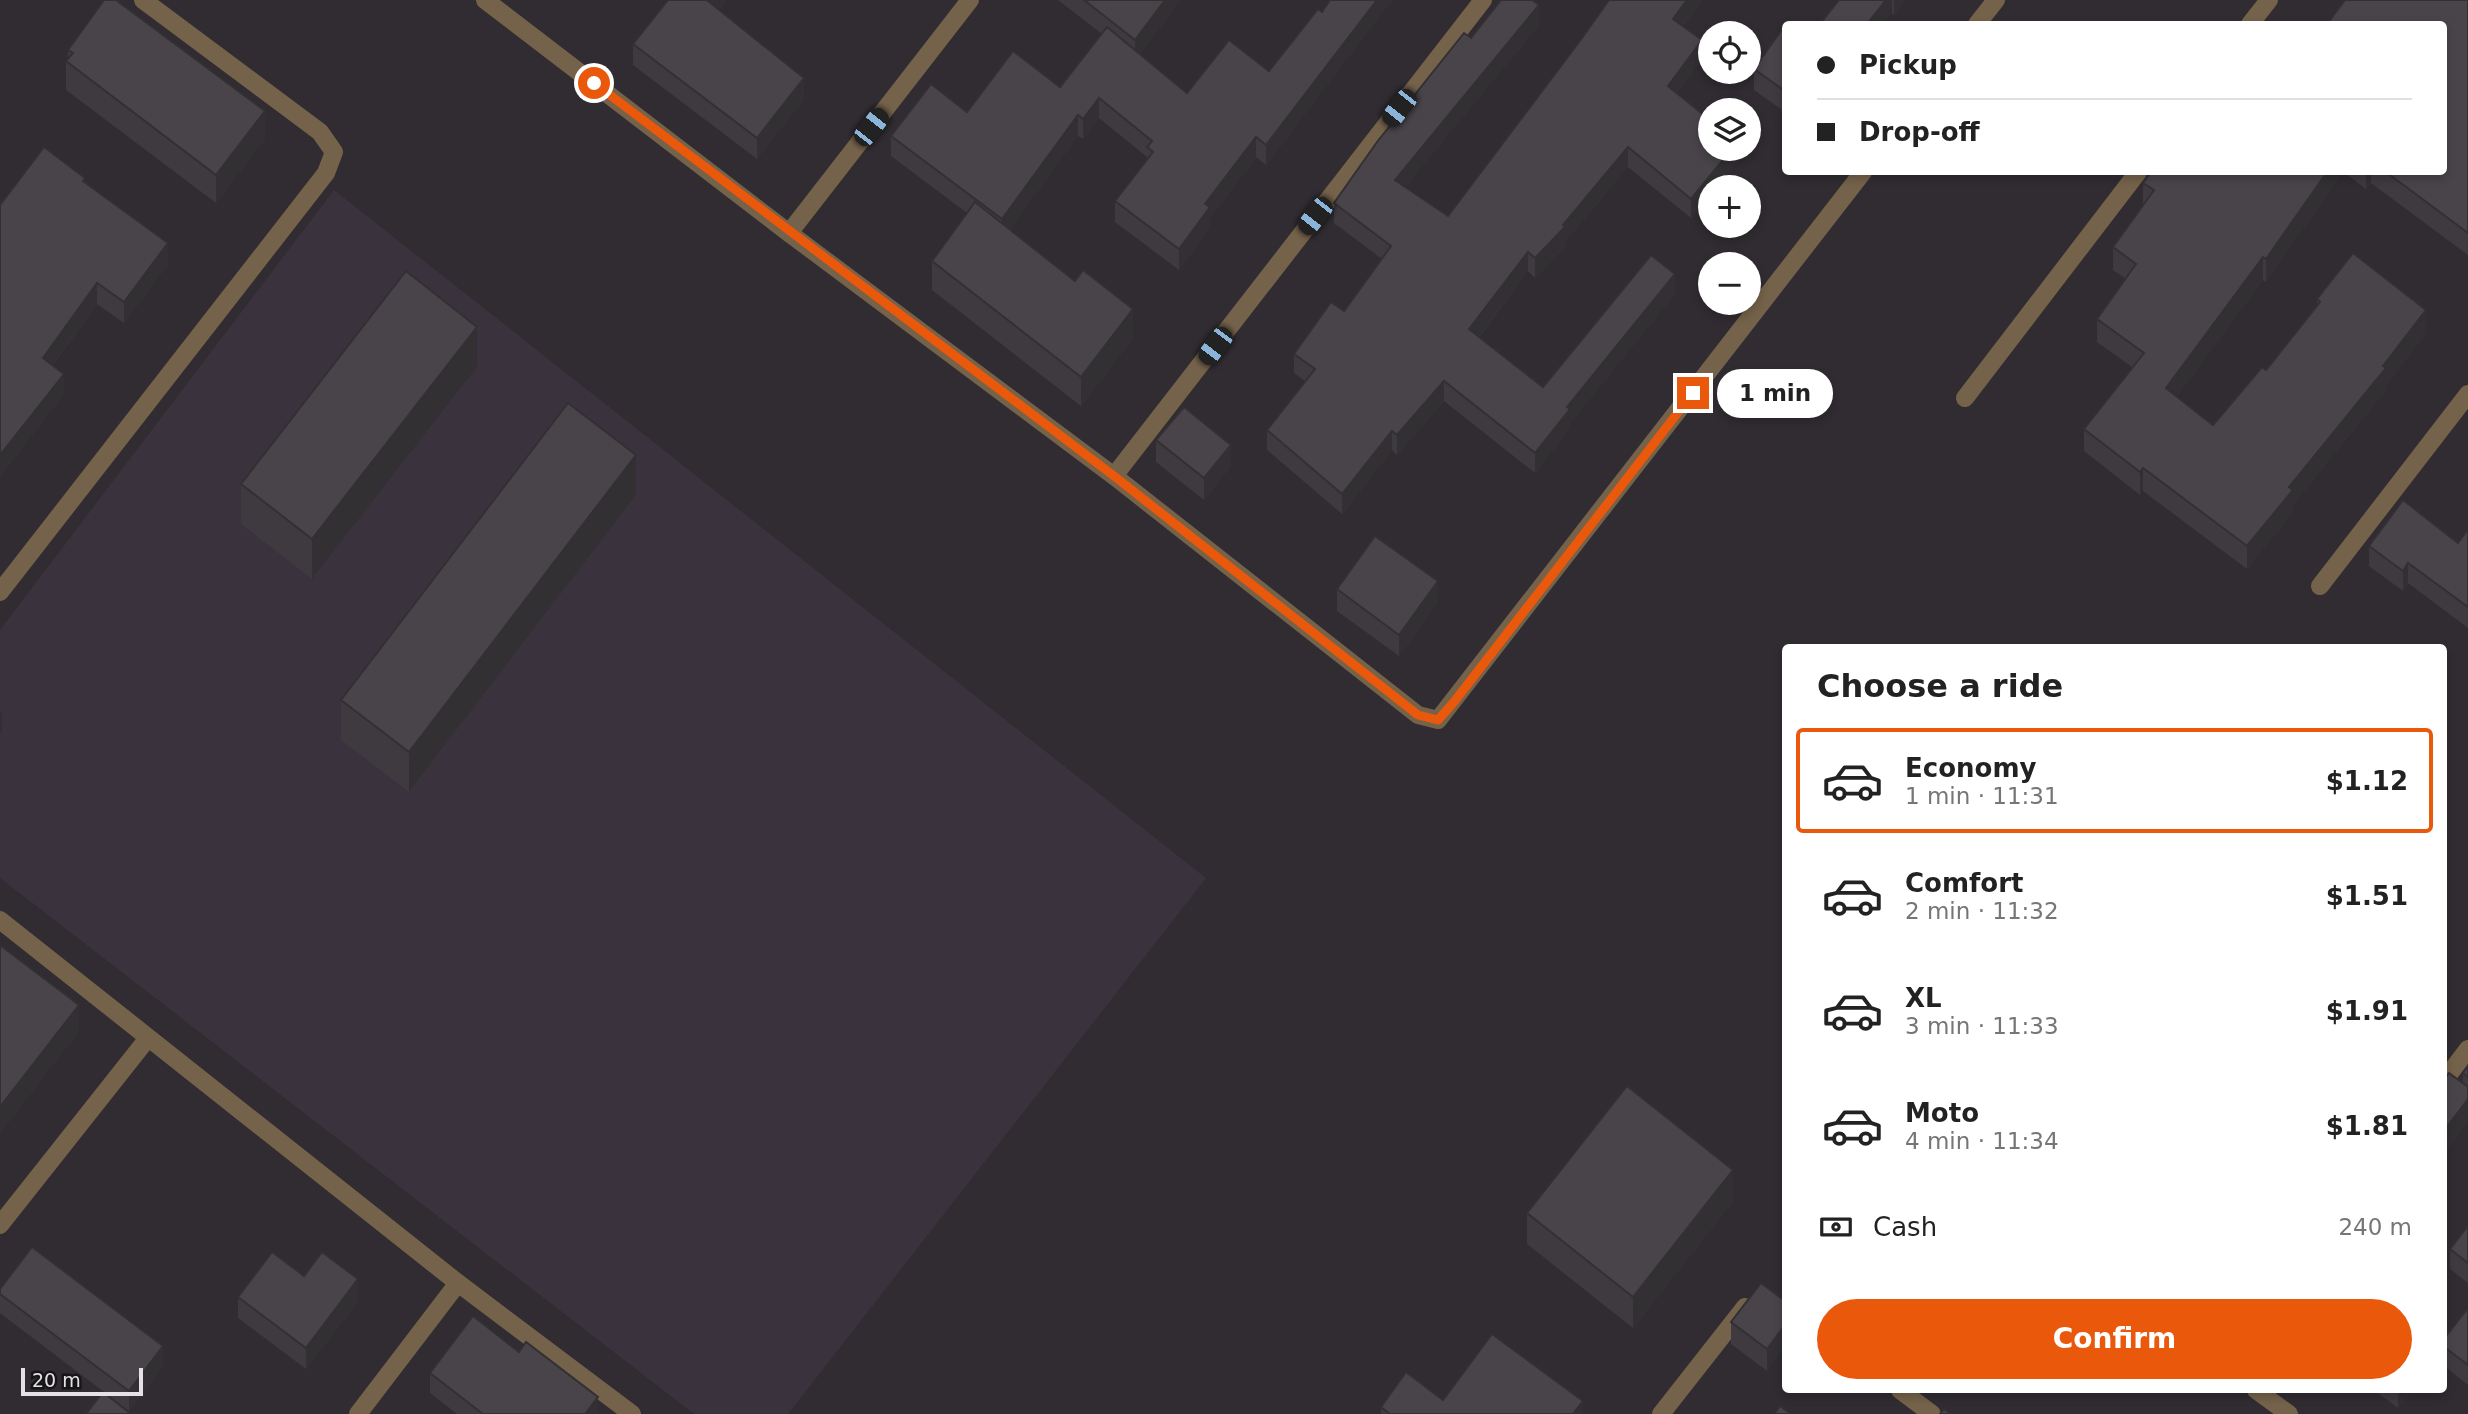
<!DOCTYPE html>
<html lang="en">
<head>
<meta charset="utf-8">
<style>
	:root { --surface:#fff; --page:#f6f6f6; --text:#222; --muted:#767676; --line:#e0e0e0; --accent:#ea580c }
	body { margin:0; font-family:"DejaVu Sans",sans-serif; background:var(--page); color:var(--text); height:100vh; display:flex; flex-direction:column; font-size:26px; white-space:nowrap }
	* { box-sizing:border-box; margin:0 }
	p { font-size:23px; color:var(--muted) }
	.icon { flex:none; width:38px; height:38px; fill:none; stroke:currentColor; stroke-width:2; stroke-linecap:round; stroke-linejoin:round }
	.map { position:relative; flex:1; overflow:hidden }
	.side { position:absolute; left:1782px; top:644px; width:665px; height:749px; display:flex; flex-direction:column; background:var(--surface); border-radius:7px; box-shadow:0 4px 10px #0003 }
	.side>* { flex:none }
	.guide { position:absolute; left:1782px; top:21px; width:665px; height:154px; border-radius:7px; box-shadow:0 4px 10px #0003; display:grid; align-content:center; height:154px; padding:0 35px; background:var(--surface) }
	.tools { position:absolute; left:1698px; top:21px; display:grid; gap:14px }
	.tools a { display:grid; place-items:center; width:63px; height:63px; border-radius:50%; background:var(--surface); box-shadow:0 4px 10px #0003; font-size:35px }
	.scale { position:absolute; left:21px; bottom:18px; width:122px; box-sizing:border-box; padding-left:7px; border:4px solid #e4e2e5; border-top:0; font-size:19px; line-height:24px; white-space:nowrap; color:#e4e2e5; -webkit-text-stroke:5px #171517; paint-order:stroke }
	.end { position:absolute; width:32px; height:32px; margin:-16px; border:9px solid #ea580c; background:#fff; box-shadow:0 0 0 4px #fff }
	.from { border-radius:50% }
	.bubble { position:absolute; height:49px; border-radius:24px; background:var(--surface); box-shadow:0 4px 10px #0003; font-size:23px; font-weight:700; line-height:49px; text-align:center }
	.car { position:absolute; width:21px; height:42px; margin:-21px -10px; border-radius:9px; box-shadow:0 0 5px 2px #0007; background:linear-gradient(#222 24%,#8ab4d8 0 40%,#222 0 76%,#8ab4d8 0 86%,#222 0) }
	.guide b { display:flex; align-items:center; gap:24px; height:66px; font-size:26px }
	.guide b+b { border-top:2px solid var(--line) }
	.guide i { width:18px; height:18px; background:var(--text) }
	ul { padding:0; list-style:none }
	li { display:flex; align-items:center; gap:21px; height:105px; margin:0 14px 10px; padding:0 21px; border:4px solid transparent; border-radius:7px }
	li div { flex:1 }
	li b { display:block; font-size:26px }
	li em { font-style:normal; font-weight:700 }
	li.selected { border-color:var(--accent) }
	li>.icon { width:63px; height:63px; stroke-width:1.5 }
	h2 { padding:0 35px; font-size:32px; line-height:84px }
	.pay { display:flex; align-items:center; gap:18px; height:77px; padding:0 35px; font-size:26px }
	.pay p { margin-inline-start:auto }
	.button { display:flex; gap:14px; margin-top:auto; padding:14px 35px }
	.button a { flex:1; height:80px; border-radius:42px; background:var(--accent); color:#fff; font-size:28px; font-weight:700; line-height:80px; text-align:center }
	.map>svg:first-child { display:block }
	.built { fill:#3a333d }
	.lines { fill:none; stroke-linecap:round; stroke-linejoin:round }
	.street { stroke:#75624a; stroke-width:18 }
	.wall { fill:#3f3a40 }
	.shaded-wall { fill:#333034 }
	.building { fill:#49444a; stroke:#333034; stroke-width:2 }
	.route { stroke:#ea580c; stroke-width:9 }
</style>
</head>
<body>
<div class="map">
<svg width="2468" height="1414" viewBox="0 0 2468 1414">
	<rect width="100%" height="100%" fill="#302c31"/>
	<path class="built" d="M 334,190 L 1206,878 L 788,1414 L 694,1414 L 0,878 L 0,630 Z"/>
	<g class="lines">
		<g class="street">
			<path d="M 485,0 L 789,233 L 1114,476 L 1418,715 L 1438,720 L 1863,172"/>
			<path d="M 1977,24 L 1996,0"/>
			<path d="M 2250,24 L 2269,0"/>
			<path d="M 789,233 L 970,0"/>
			<path d="M 1965,398 L 2138,172"/>
			<path d="M 1114,476 L 1483,0"/>
			<path d="M 2320,586 L 2468,394"/>
			<path d="M 0,592 L 326,173 L 334,152 L 320,132 L 143,0"/>
			<path d="M 0,920 L 458,1283 L 632,1414"/>
			<path d="M 2443,1082 L 2468,1049"/>
			<path d="M 0,1225 L 148,1038"/>
			<path d="M 1900,1390 L 1932,1414"/>
			<path d="M 2256,1390 L 2289,1414"/>
			<path d="M 358,1414 L 458,1283"/>
			<path d="M 1661,1414 L 1745,1307"/>
		</g>
	</g>
	<g class="wall">
		<path d="M 726,0 L 718,10 L 804,99 L 757,159 L 633,65 L 633,44 Z"/>
		<path d="M 1058,0 L 1181,0 L 1140,53 L 1187,93 L 1269,71 L 1322,12 L 1330,0 L 1392,0 L 1266,165 L 1256,157 L 1210,218 L 1210,228 L 1179,270 L 1115,222 L 1115,201 L 1147,160 L 1147,157 L 1099,118 L 1083,139 L 1078,136 L 1010,229 L 1133,338 L 1081,406 L 932,290 L 932,261 L 967,213 L 891,156 L 891,136 L 967,112 L 1060,87 L 1102,34 Z"/>
		<path d="M 1609,0 L 1702,0 L 1683,26 L 1702,59 L 1677,93 L 1737,149 L 1737,162 L 1691,218 L 1628,167 L 1565,242 L 1565,247 L 1535,278 L 1528,271 L 1479,337 L 1543,387 L 1675,294 L 1570,423 L 1570,428 L 1535,473 L 1444,401 L 1397,455 L 1392,450 L 1342,514 L 1267,450 L 1267,430 L 1305,381 L 1294,373 L 1294,354 L 1344,311 L 1382,259 L 1334,223 L 1334,203 L 1471,38 L 1539,25 L 1405,187 L 1448,216 L 1582,38 Z"/>
		<path d="M 1839,0 L 1905,0 L 1894,15 L 1892,13 Z"/>
		<path d="M 2468,0 L 2468,255 L 2371,183 L 2366,189 L 2344,172 L 2443,172 Z"/>
		<path d="M 1785,25 L 1785,112 L 1754,90 L 1754,69 Z"/>
		<path d="M 68,50 L 265,139 L 216,203 L 66,90 L 66,61 L 68,59 Z"/>
		<path d="M 2343,172 L 2266,282 L 2263,280 L 2177,396 L 2213,425 L 2266,370 L 2317,307 L 2317,299 L 2426,333 L 2386,386 L 2386,390 L 2293,505 L 2293,512 L 2247,569 L 2143,491 L 2140,495 L 2084,451 L 2084,429 L 2132,367 L 2097,342 L 2097,319 L 2126,279 L 2113,270 L 2113,247 L 2143,205 L 2143,183 Z"/>
		<path d="M 85,183 L 168,264 L 124,323 L 97,304 L 53,365 L 64,394 L 0,476 L 0,205 Z"/>
		<path d="M 477,367 L 312,579 L 241,524 L 241,484 Z"/>
		<path d="M 1156,440 L 1231,466 L 1204,500 L 1156,462 Z"/>
		<path d="M 636,495 L 409,792 L 341,740 L 341,700 Z"/>
		<path d="M 2468,529 L 2468,628 L 2408,583 L 2403,591 L 2369,566 L 2369,546 L 2458,543 Z"/>
		<path d="M 1337,589 L 1438,602 L 1399,656 L 1337,611 Z"/>
		<path d="M 2468,1066 L 2468,1121 L 2443,1154 L 2443,1081 L 2463,1083 L 2463,1073 Z"/>
		<path d="M 1733,1201 L 1633,1328 L 1527,1244 L 1527,1213 Z"/>
		<path d="M 2468,1226 L 2468,1283 L 2450,1269 L 2450,1249 Z"/>
		<path d="M 304,1276 L 358,1301 L 306,1369 L 238,1318 L 238,1297 Z"/>
		<path d="M 0,1289 L 163,1366 L 129,1411 L 0,1313 Z"/>
		<path d="M 1785,1301 L 1767,1371 L 1731,1344 L 1731,1322 Z"/>
		<path d="M 2468,1308 L 2468,1385 L 2443,1365 L 2443,1340 Z"/>
		<path d="M 430,1373 L 598,1414 L 457,1414 L 430,1393 Z"/>
		<path d="M 2374,1390 L 2413,1390 L 2398,1408 Z"/>
		<path d="M 1443,1400 L 1583,1414 L 1381,1414 L 1381,1407 Z"/>
	</g>
	<g class="shaded-wall">
		<path d="M 709,0 L 726,0 L 708,23 L 708,1 Z"/>
		<path d="M 1165,0 L 1181,0 L 1135,59 L 1135,40 Z"/>
		<path d="M 1377,0 L 1392,0 L 1266,165 L 1266,145 Z"/>
		<path d="M 1687,0 L 1702,0 L 1673,39 L 1673,19 Z"/>
		<path d="M 1886,0 L 1892,0 L 1892,13 L 1883,24 L 1867,24 Z"/>
		<path d="M 1894,0 L 1905,0 L 1894,15 Z"/>
		<path d="M 1539,5 L 1539,25 L 1395,200 L 1395,180 Z"/>
		<path d="M 1702,40 L 1702,59 L 1668,106 L 1668,86 Z"/>
		<path d="M 804,78 L 804,99 L 757,159 L 757,138 Z"/>
		<path d="M 1099,98 L 1099,118 L 1083,139 L 1083,119 Z"/>
		<path d="M 265,111 L 265,139 L 216,203 L 216,175 Z"/>
		<path d="M 1078,115 L 1078,136 L 1002,240 L 1002,219 Z"/>
		<path d="M 1256,137 L 1256,157 L 1210,218 L 1210,228 L 1179,270 L 1179,249 L 1205,204 Z"/>
		<path d="M 1628,147 L 1628,167 L 1565,242 L 1565,247 L 1535,278 L 1535,258 Z"/>
		<path d="M 1732,149 L 1737,149 L 1737,162 L 1717,187 L 1710,187 L 1710,196 L 1691,218 L 1691,199 Z"/>
		<path d="M 2327,172 L 2343,172 L 2266,282 L 2266,259 Z"/>
		<path d="M 2366,172 L 2371,172 L 2371,183 L 2366,189 Z"/>
		<path d="M 168,243 L 168,264 L 124,323 L 124,302 Z"/>
		<path d="M 1528,252 L 1528,271 L 1469,349 L 1469,329 Z"/>
		<path d="M 2263,257 L 2263,280 L 2166,411 L 2166,388 Z"/>
		<path d="M 1675,274 L 1675,294 L 1570,423 L 1570,428 L 1535,473 L 1535,453 L 1567,407 Z"/>
		<path d="M 97,283 L 97,304 L 43,378 L 43,358 Z"/>
		<path d="M 1133,309 L 1133,338 L 1081,406 L 1081,377 Z"/>
		<path d="M 2426,310 L 2426,333 L 2386,386 L 2386,390 L 2293,505 L 2293,512 L 2247,569 L 2247,546 L 2289,487 Z"/>
		<path d="M 477,327 L 477,367 L 312,579 L 312,539 Z"/>
		<path d="M 64,374 L 64,394 L 0,476 L 0,455 Z"/>
		<path d="M 1444,381 L 1444,401 L 1397,455 L 1397,435 Z"/>
		<path d="M 1392,431 L 1392,450 L 1342,514 L 1342,494 Z"/>
		<path d="M 1231,445 L 1231,466 L 1204,500 L 1204,478 Z"/>
		<path d="M 636,455 L 636,495 L 409,792 L 409,752 Z"/>
		<path d="M 2143,468 L 2143,491 L 2140,495 L 2140,472 Z"/>
		<path d="M 2408,563 L 2408,583 L 2403,591 L 2403,571 Z"/>
		<path d="M 1438,581 L 1438,602 L 1399,656 L 1399,635 Z"/>
		<path d="M 2,710 L 2,732 L 0,734 L 0,712 Z"/>
		<path d="M 79,1005 L 79,1032 L 0,1134 L 0,1107 Z"/>
		<path d="M 2468,1099 L 2468,1121 L 2443,1154 L 2443,1132 Z"/>
		<path d="M 1733,1170 L 1733,1201 L 1633,1328 L 1633,1297 Z"/>
		<path d="M 358,1279 L 358,1301 L 306,1369 L 306,1348 Z"/>
		<path d="M 1785,1325 L 1785,1346 L 1767,1371 L 1767,1349 Z"/>
		<path d="M 163,1346 L 163,1366 L 129,1411 L 129,1391 Z"/>
		<path d="M 2398,1390 L 2413,1390 L 2398,1408 Z"/>
		<path d="M 598,1397 L 598,1414 L 585,1414 Z"/>
		<path d="M 1583,1401 L 1583,1414 L 1573,1414 Z"/>
	</g>
	<g class="building">
		<path d="M 104,0 L 116,0 L 265,111 L 216,175 L 66,61 L 73,53 L 68,50 Z"/>
		<path d="M 668,0 L 709,0 L 708,1 L 804,78 L 757,138 L 633,44 Z"/>
		<path d="M 1084,0 L 1165,0 L 1135,40 Z"/>
		<path d="M 1330,0 L 1377,0 L 1266,145 L 1256,137 L 1205,204 L 1210,207 L 1179,249 L 1115,201 L 1153,152 L 1147,147 L 1152,141 L 1099,98 L 1083,119 L 1078,115 L 1002,219 L 891,136 L 931,84 L 967,112 L 1013,51 L 1060,87 L 1107,27 L 1187,93 L 1229,40 L 1269,71 L 1318,9 L 1322,12 Z"/>
		<path d="M 1501,0 L 1532,0 L 1539,5 L 1395,180 L 1448,216 L 1582,38 L 1609,0 L 1687,0 L 1673,19 L 1702,40 L 1668,86 L 1710,120 L 1710,149 L 1732,149 L 1691,199 L 1628,147 L 1563,225 L 1565,227 L 1535,258 L 1528,252 L 1469,329 L 1543,387 L 1651,255 L 1675,274 L 1567,407 L 1570,409 L 1535,453 L 1444,381 L 1397,435 L 1392,431 L 1342,494 L 1267,430 L 1315,369 L 1294,354 L 1331,302 L 1344,311 L 1391,246 L 1334,203 L 1377,142 L 1464,33 L 1471,38 Z"/>
		<path d="M 1839,0 L 1886,0 L 1867,24 L 1820,24 Z"/>
		<path d="M 2345,0 L 2468,0 L 2468,233 L 2386,172 L 2443,172 L 2443,24 L 2327,24 Z"/>
		<path d="M 1785,25 L 1785,91 L 1754,69 Z"/>
		<path d="M 44,147 L 85,178 L 83,181 L 168,243 L 124,302 L 97,283 L 43,358 L 64,374 L 0,455 L 0,205 Z"/>
		<path d="M 2151,172 L 2327,172 L 2266,259 L 2263,257 L 2166,388 L 2213,425 L 2262,367 L 2266,370 L 2320,302 L 2317,299 L 2353,253 L 2426,310 L 2383,366 L 2386,368 L 2289,487 L 2293,490 L 2247,546 L 2143,468 L 2140,472 L 2084,429 L 2144,353 L 2097,319 L 2136,264 L 2113,247 L 2154,190 L 2143,183 Z"/>
		<path d="M 975,202 L 1075,281 L 1083,270 L 1133,309 L 1081,377 L 932,261 Z"/>
		<path d="M 406,271 L 477,327 L 312,539 L 241,484 Z"/>
		<path d="M 568,403 L 636,455 L 409,752 L 341,700 Z"/>
		<path d="M 1184,407 L 1231,445 L 1204,478 L 1156,440 Z"/>
		<path d="M 2403,500 L 2458,543 L 2468,529 L 2468,607 L 2408,563 L 2403,571 L 2369,546 Z"/>
		<path d="M 1375,536 L 1438,581 L 1399,635 L 1337,589 Z"/>
		<path d="M 0,945 L 79,1005 L 0,1107 Z"/>
		<path d="M 2468,1066 L 2468,1077 L 2463,1073 Z"/>
		<path d="M 2449,1073 L 2468,1087 L 2468,1099 L 2443,1132 L 2443,1081 Z"/>
		<path d="M 1627,1086 L 1733,1170 L 1633,1297 L 1527,1213 Z"/>
		<path d="M 2468,1226 L 2468,1263 L 2450,1249 Z"/>
		<path d="M 32,1247 L 163,1346 L 129,1391 L 0,1294 L 0,1289 Z"/>
		<path d="M 272,1252 L 304,1276 L 322,1252 L 358,1279 L 306,1348 L 238,1297 Z"/>
		<path d="M 1761,1283 L 1785,1301 L 1785,1325 L 1767,1349 L 1731,1322 Z"/>
		<path d="M 2468,1308 L 2468,1365 L 2443,1346 L 2443,1340 Z"/>
		<path d="M 473,1316 L 519,1352 L 526,1342 L 598,1397 L 585,1414 L 483,1414 L 430,1373 Z"/>
		<path d="M 1492,1334 L 1583,1401 L 1573,1414 L 1390,1414 L 1381,1407 L 1406,1372 L 1443,1400 Z"/>
		<path d="M 103,1392 L 131,1414 L 86,1414 Z"/>
		<path d="M 1780,1406 L 1791,1414 L 1774,1414 Z"/>
		<path d="M 1944,1409 L 1951,1414 L 1940,1414 Z"/>
	</g>
	<g class="lines">
		<path class="route" d="M 594,83 L 1114,476 L 1418,715 L 1438,720 L 1454,702 L 1693,393"/>
	</g>
</svg>
<div class="tools">
<a><svg class="icon" aria-label="locate" viewBox="0 0 24 24"><circle cx="12" cy="12" r="6"/><path d="M12 2v4M12 18v4M2 12h4M18 12h4"/></svg></a>
<a><svg class="icon" aria-label="layers" viewBox="0 0 24 24"><path d="M12 4l9 5-9 5-9-5zM3 14l9 5 9-5"/></svg></a>
<a>+</a>
<a>−</a>
</div>
<div class="scale">20 m</div>
<i class="end from" style="left:594px;top:83px"></i>
<i class="end" style="left:1693px;top:393px"></i>
<div class="bubble" style="left:1717px;top:369px;width:116px">1 min</div>
<i class="car" style="left:1399px;top:108px;rotate:218deg"></i>
<i class="car" style="left:871px;top:127px;rotate:38deg"></i>
<i class="car" style="left:1315px;top:216px;rotate:218deg"></i>
<i class="car" style="left:1215px;top:346px;rotate:217deg"></i>
<div class="guide">
<b><i class="from"></i>Pickup</b>
<b><i></i>Drop-off</b>
</div>
<section class="side">
<h2>Choose a ride</h2>
<ul>
<li class="selected"><svg class="icon" aria-label="car" viewBox="0 0 24 24"><path d="M5 17H2v-5l4-1 3-4h7l3 4 3 1v5h-3M9 17h6M6 11h13"/><circle cx="7" cy="17" r="2"/><circle cx="17" cy="17" r="2"/></svg><div><b>Economy</b><p>1 min · 11:31</p></div><em>$1.12</em></li>
<li><svg class="icon" aria-label="car" viewBox="0 0 24 24"><path d="M5 17H2v-5l4-1 3-4h7l3 4 3 1v5h-3M9 17h6M6 11h13"/><circle cx="7" cy="17" r="2"/><circle cx="17" cy="17" r="2"/></svg><div><b>Comfort</b><p>2 min · 11:32</p></div><em>$1.51</em></li>
<li><svg class="icon" aria-label="car" viewBox="0 0 24 24"><path d="M5 17H2v-5l4-1 3-4h7l3 4 3 1v5h-3M9 17h6M6 11h13"/><circle cx="7" cy="17" r="2"/><circle cx="17" cy="17" r="2"/></svg><div><b>XL</b><p>3 min · 11:33</p></div><em>$1.91</em></li>
<li><svg class="icon" aria-label="car" viewBox="0 0 24 24"><path d="M5 17H2v-5l4-1 3-4h7l3 4 3 1v5h-3M9 17h6M6 11h13"/><circle cx="7" cy="17" r="2"/><circle cx="17" cy="17" r="2"/></svg><div><b>Moto</b><p>4 min · 11:34</p></div><em>$1.81</em></li>
</ul>
<div class="pay"><svg class="icon" aria-label="cash" viewBox="0 0 24 24"><path d="M3 7h18v10H3z"/><circle cx="12" cy="12" r="2"/></svg>Cash<p>240 m</p></div>
<div class="button"><a>Confirm</a></div>
</section>
</div>
</body>
</html>
